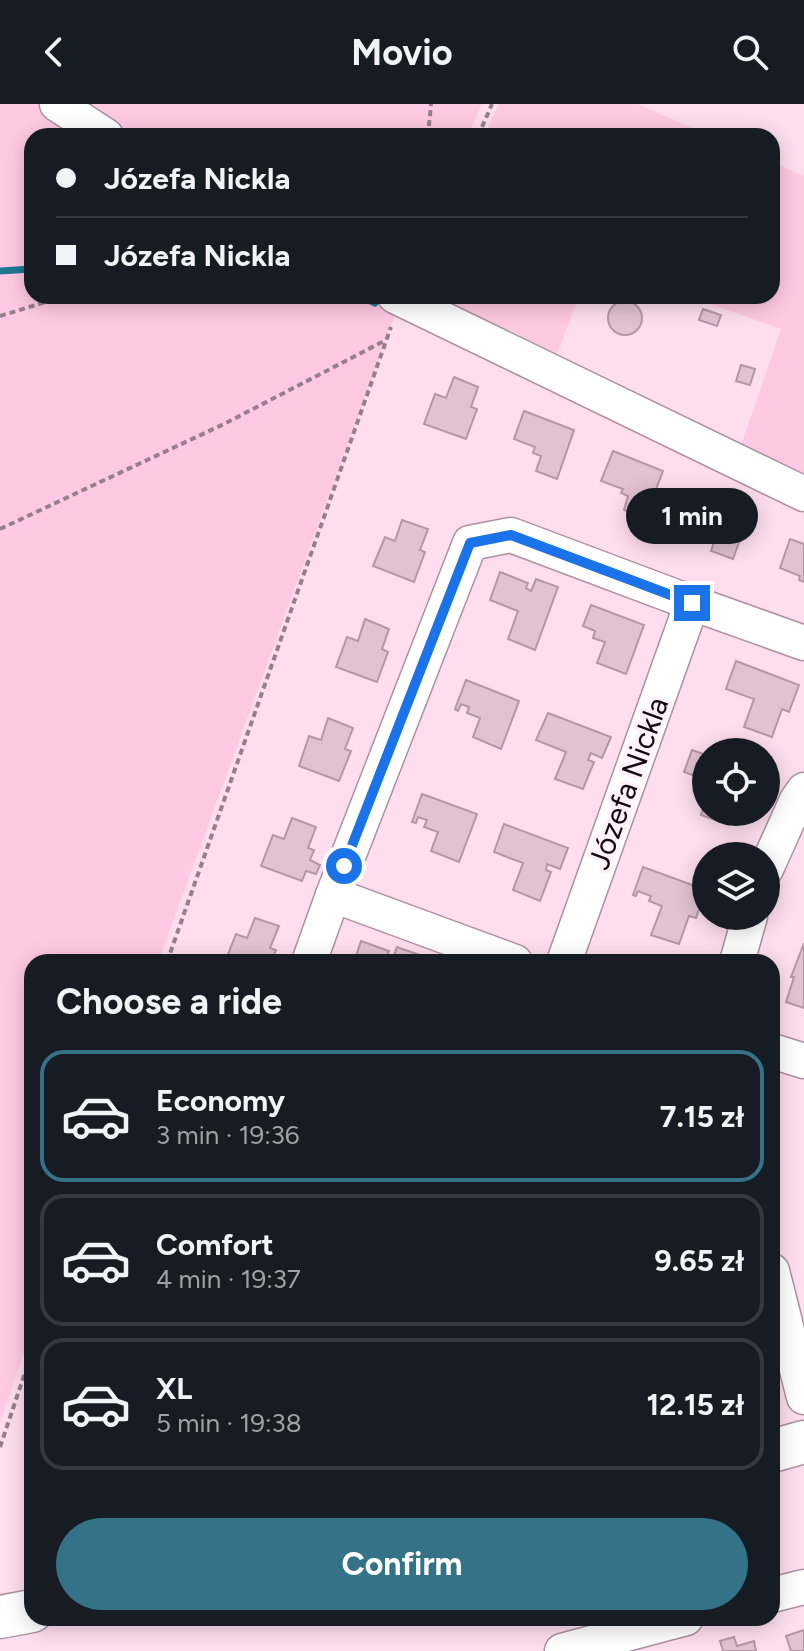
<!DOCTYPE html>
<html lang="en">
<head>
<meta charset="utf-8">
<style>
	:root { --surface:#171b24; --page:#242831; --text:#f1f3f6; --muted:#9ea1a6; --line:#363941; --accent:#337287 }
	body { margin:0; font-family:Figtree,sans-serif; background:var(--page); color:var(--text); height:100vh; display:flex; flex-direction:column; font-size:30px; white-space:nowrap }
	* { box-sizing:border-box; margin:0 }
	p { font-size:26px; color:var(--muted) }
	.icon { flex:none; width:44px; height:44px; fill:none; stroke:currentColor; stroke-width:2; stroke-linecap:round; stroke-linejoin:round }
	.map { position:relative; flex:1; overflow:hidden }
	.drawer { position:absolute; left:24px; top:850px; width:756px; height:672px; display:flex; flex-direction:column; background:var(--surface); border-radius:24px; box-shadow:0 4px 20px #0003 }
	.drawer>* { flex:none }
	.banner { position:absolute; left:24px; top:24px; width:756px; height:176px; border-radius:24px; box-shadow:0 4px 20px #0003; display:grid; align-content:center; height:176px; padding:0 32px; background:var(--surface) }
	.buttons { position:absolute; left:692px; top:634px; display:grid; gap:16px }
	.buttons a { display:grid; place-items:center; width:88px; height:88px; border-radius:50%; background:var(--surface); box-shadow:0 4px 20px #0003; font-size:40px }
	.end { position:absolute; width:36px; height:36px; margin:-18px; border:10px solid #1a73e8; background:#fff; box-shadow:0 0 0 4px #fff }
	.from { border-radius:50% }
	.bubble { position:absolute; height:56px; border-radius:28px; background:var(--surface); box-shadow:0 4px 20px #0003; font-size:26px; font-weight:700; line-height:56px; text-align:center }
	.banner b { display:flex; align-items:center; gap:28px; height:76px; font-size:30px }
	.banner b+b { border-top:2px solid var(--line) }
	.banner i { width:20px; height:20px; background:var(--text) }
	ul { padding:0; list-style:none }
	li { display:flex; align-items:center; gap:24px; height:132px; margin:0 16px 12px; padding:0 16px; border:4px solid var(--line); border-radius:24px }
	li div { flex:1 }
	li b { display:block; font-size:30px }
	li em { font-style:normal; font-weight:700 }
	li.active { border-color:var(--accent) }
	li>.icon { width:72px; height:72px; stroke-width:1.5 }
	h2 { padding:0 32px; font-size:36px; line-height:96px }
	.action { display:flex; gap:16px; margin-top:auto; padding:16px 32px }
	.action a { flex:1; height:92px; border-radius:48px; background:var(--accent); color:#fff; font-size:32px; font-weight:700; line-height:92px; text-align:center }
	header { display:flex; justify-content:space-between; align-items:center; height:104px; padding:0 32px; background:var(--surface); font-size:36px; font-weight:700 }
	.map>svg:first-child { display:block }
	.green { fill:#ffc9e4 }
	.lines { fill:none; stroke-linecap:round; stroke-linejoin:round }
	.stream { stroke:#1d7894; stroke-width:7 }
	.building { fill:#e1c2d1; stroke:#b496a5; stroke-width:2 }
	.minor-casing { stroke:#ae909f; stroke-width:37 }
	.major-casing { stroke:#ae909f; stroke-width:45 }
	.path { stroke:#957f8a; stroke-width:4; stroke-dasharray:6 4; stroke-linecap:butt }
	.minor { stroke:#fff; stroke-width:34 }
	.major { stroke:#fff; stroke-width:42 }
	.route { stroke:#1a73e8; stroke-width:10 }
	.labels { text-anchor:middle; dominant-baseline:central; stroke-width:8; stroke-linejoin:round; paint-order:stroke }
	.street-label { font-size:30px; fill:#12080e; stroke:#fff2f8 }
</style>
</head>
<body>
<header><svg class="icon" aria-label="back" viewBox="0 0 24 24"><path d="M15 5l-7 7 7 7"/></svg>Movio<svg class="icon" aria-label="search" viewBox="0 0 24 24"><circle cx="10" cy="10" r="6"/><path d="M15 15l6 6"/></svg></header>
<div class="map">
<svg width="804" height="1547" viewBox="0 0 804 1547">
	<rect width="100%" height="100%" fill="#fedeee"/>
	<g class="green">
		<path d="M 0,0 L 40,0 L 92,32 L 32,32 L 32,192 L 376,192 L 398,203 L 158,858 L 32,858 L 32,1225 L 0,1318 Z"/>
		<path d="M 68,0 L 482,0 L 468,32 L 117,32 Z"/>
		<path d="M 499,0 L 637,0 L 711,32 L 484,32 Z"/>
		<path d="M 772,58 L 804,72 L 804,380 L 738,350 L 781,225 L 687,192 L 772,192 Z"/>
		<path d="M 426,192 L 579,192 L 553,261 Z"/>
	</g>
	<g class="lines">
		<g class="stream">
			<path d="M 0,167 L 32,165"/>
			<path d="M 361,192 L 375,199"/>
		</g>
	</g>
	<g class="building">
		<circle cx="625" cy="214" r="17"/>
		<path d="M 703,205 L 721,211 L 717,222 L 699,216 Z"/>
		<path d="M 741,261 L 755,265 L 750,281 L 736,277 Z"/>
		<path d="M 454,273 L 478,283 L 471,303 L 477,305 L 466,335 L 424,320 L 435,290 L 446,294 Z"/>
		<path d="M 524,307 L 574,326 L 557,375 L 536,367 L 541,352 L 533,349 L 535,343 L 514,335 Z"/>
		<path d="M 613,347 L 663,367 L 645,414 L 624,406 L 628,392 L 621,389 L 623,385 L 601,377 Z"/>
		<path d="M 699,389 L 750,407 L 733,455 L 711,447 L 716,432 L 710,430 L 711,426 L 690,417 Z"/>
		<path d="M 402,416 L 428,425 L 420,446 L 425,448 L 414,478 L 373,462 L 385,433 L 395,437 Z"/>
		<path d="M 790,435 L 804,440 L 804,478 L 799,476 L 800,472 L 780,464 Z"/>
		<path d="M 500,468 L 528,479 L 526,484 L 531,487 L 536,475 L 558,483 L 535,546 L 508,535 L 518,507 L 490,496 Z"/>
		<path d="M 591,501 L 644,521 L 626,570 L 597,559 L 605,538 L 593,534 L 595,527 L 583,522 Z"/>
		<path d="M 365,515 L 389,525 L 382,545 L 388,548 L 377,578 L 336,563 L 347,533 L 358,537 Z"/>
		<path d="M 736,557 L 799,581 L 789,608 L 782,605 L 772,633 L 744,623 L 754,595 L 726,585 Z"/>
		<path d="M 466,576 L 519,597 L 501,645 L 473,633 L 480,614 L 467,609 L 469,603 L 461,600 L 458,607 L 455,605 Z"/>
		<path d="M 548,609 L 611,633 L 602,654 L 591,649 L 588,656 L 594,658 L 583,685 L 555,675 L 566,648 L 536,636 Z"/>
		<path d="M 328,614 L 353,624 L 345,645 L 351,647 L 339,677 L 299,662 L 309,632 L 321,636 Z"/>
		<path d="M 692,646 L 706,651 L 706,681 L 699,679 L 701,674 L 684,668 Z"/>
		<path d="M 422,690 L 477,710 L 459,758 L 431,747 L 438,728 L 424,723 L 427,716 L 418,713 L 416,719 L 412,718 Z"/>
		<path d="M 706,695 L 706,708 L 734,708 L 729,721 L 701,711 Z"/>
		<path d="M 292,714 L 316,723 L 308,744 L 314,746 L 310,756 L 320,761 L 316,770 L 306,767 L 302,777 L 261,762 L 273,731 L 284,735 Z"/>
		<path d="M 504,720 L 568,744 L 560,765 L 547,760 L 546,766 L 551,768 L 540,797 L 513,786 L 523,759 L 494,748 Z"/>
		<path d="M 643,763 L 706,786 L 696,814 L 689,812 L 679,840 L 651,831 L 662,802 L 649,797 L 651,792 L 638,787 L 636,792 L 633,791 Z"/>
		<path d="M 255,814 L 279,822 L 270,844 L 276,846 L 272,856 L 277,858 L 225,858 L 236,830 L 247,834 Z"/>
		<path d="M 361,837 L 389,847 L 387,852 L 393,854 L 397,843 L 420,851 L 417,858 L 354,858 Z"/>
		<path d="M 804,839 L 804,904 L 786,898 L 794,873 L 791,873 Z"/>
		<path d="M 804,1526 L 804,1547 L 791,1547 L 786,1532 Z"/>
		<path d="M 734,1533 L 737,1542 L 754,1537 L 756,1547 L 723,1547 L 720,1537 Z"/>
	</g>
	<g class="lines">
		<defs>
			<g id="minor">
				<path d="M 57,0 L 106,32"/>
				<path d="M 395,192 L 804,390"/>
				<path d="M 692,499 L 804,539"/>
				<path d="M 766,765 L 797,696 L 804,686"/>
				<path d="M 333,791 L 470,439 L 511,431 L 692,499 L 564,858"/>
				<path d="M 309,858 L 333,791 L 515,858"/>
				<path d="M 737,858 L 750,812"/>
				<path d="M 772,947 L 804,957"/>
				<path d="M 772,1167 L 804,1293"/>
				<path d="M 772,1491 L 804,1483"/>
				<path d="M 562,1547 L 686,1514"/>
			</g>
			<g id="major">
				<path d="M 772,1347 L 804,1338"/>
				<path d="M 0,1513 L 32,1507"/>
			</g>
		</defs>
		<use href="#minor" class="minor-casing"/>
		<use href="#major" class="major-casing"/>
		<g class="path">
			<path d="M 428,32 L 431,0"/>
			<path d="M 478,32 L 492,0"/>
			<path d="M 0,212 L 65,192"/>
			<path d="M 0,425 L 224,320 L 386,236"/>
			<path d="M 167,858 L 391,223"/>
			<path d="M 0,1343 L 32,1248"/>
		</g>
		<use href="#minor" class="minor"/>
		<use href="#major" class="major"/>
	</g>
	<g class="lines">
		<path class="route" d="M 344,762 L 470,439 L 511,431 L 692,499"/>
	</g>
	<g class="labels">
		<g class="street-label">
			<text transform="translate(628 679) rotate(-70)">Józefa Nickla</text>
		</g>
	</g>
</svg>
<div class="buttons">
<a><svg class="icon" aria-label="locate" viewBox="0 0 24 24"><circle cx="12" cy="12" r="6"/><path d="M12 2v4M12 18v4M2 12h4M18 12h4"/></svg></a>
<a><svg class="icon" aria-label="layers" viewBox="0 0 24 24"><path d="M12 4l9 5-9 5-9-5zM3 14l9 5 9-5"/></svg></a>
</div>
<i class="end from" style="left:344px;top:762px"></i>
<i class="end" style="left:692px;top:499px"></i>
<div class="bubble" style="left:626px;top:384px;width:132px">1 min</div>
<div class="banner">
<b><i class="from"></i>Józefa Nickla</b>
<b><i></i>Józefa Nickla</b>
</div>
<section class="drawer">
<h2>Choose a ride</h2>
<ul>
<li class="active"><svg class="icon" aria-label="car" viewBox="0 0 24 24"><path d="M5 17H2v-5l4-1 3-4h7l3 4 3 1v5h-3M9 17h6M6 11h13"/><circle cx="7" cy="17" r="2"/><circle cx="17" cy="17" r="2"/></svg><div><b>Economy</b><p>3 min · 19:36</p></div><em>7.15 zł</em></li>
<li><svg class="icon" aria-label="car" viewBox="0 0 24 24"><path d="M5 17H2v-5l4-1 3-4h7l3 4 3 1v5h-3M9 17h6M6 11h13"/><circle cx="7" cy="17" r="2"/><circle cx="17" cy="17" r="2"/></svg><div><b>Comfort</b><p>4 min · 19:37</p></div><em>9.65 zł</em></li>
<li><svg class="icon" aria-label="car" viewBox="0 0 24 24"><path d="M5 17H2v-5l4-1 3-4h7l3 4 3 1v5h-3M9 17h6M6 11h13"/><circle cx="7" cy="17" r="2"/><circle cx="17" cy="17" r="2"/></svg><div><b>XL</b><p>5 min · 19:38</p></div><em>12.15 zł</em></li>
</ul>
<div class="action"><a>Confirm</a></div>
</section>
</div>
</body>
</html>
